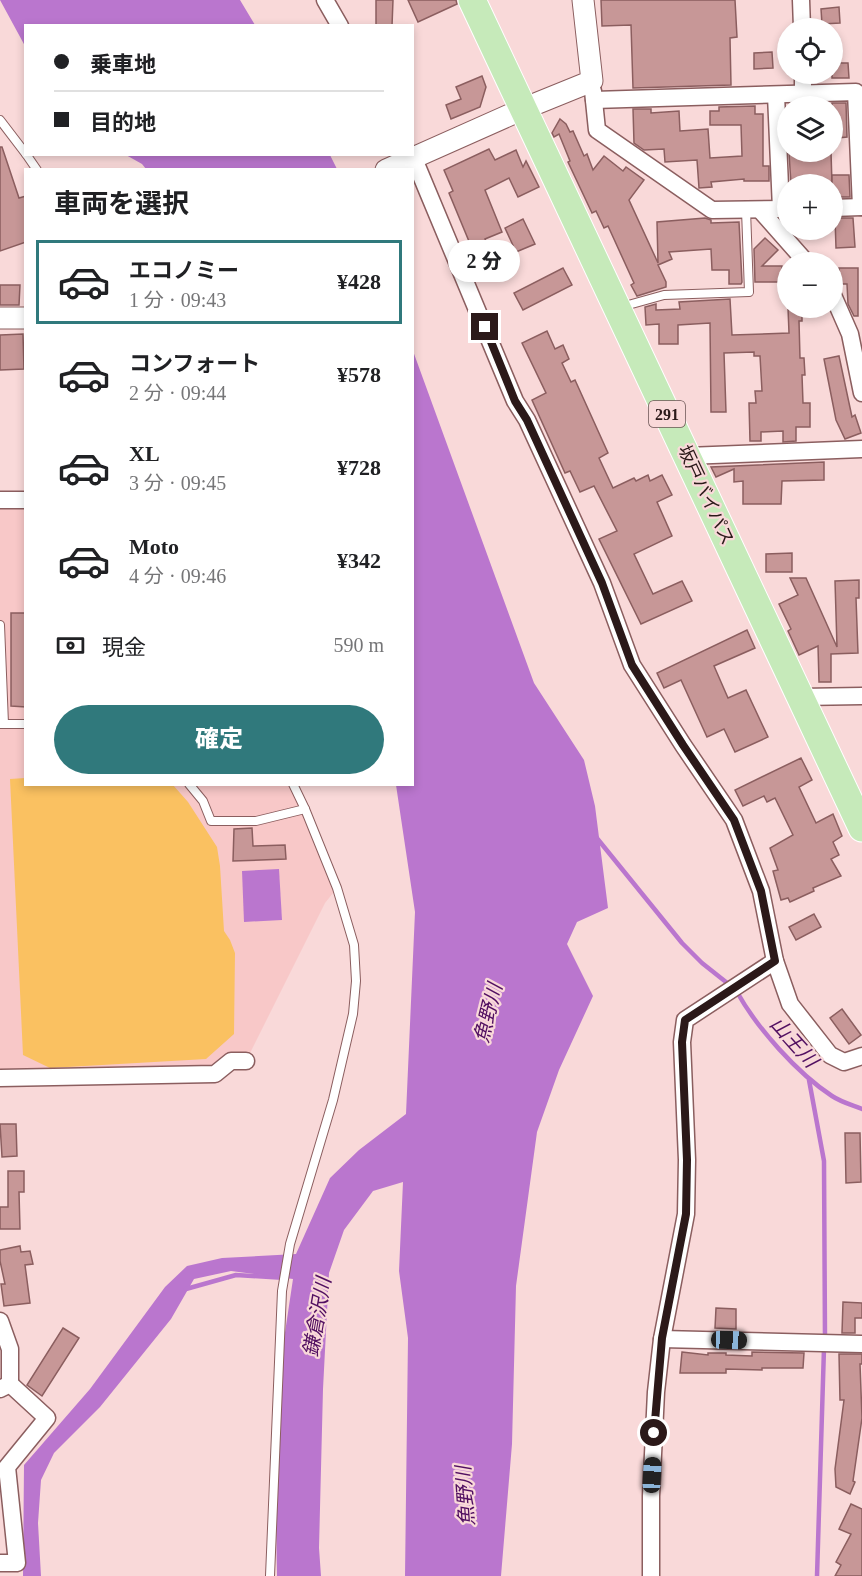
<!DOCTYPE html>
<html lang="ja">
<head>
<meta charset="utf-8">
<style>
	:root { --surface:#fff; --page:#f2f2f2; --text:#202124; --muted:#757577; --line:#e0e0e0; --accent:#30797c }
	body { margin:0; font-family:"Times New Roman","Noto Sans JP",serif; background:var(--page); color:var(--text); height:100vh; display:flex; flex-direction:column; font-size:22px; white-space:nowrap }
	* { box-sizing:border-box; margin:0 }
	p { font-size:20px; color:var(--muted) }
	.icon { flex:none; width:33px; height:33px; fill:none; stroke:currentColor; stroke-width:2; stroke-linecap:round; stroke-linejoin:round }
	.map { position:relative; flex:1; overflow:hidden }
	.side { position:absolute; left:24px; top:168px; width:390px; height:618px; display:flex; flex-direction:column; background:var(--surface); border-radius:0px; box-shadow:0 3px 9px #0003 }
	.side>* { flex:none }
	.guide { position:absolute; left:24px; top:24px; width:390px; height:132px; border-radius:0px; box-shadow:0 3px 9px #0003; display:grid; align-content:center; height:132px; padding:0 30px; background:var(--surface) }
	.fabs { position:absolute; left:777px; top:18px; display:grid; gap:12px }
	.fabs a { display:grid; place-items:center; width:66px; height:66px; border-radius:50%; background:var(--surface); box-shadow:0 3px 9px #0003; font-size:30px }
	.end { position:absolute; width:27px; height:27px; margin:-14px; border:8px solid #2b1919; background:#fff; box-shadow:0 0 0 3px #fff }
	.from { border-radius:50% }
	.bubble { position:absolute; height:42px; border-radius:21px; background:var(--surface); box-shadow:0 3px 9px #0003; font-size:20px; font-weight:800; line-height:42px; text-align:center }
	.car { position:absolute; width:18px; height:36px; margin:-18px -9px; border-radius:8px; box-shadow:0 0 4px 2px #0007; background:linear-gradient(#222 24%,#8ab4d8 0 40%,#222 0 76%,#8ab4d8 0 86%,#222 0) }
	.guide b { display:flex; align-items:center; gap:21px; height:57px; font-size:22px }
	.guide b+b { border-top:2px solid var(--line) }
	.guide i { width:15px; height:15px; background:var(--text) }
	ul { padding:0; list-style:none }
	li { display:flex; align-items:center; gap:18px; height:84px; margin:0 12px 9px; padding:0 18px; border:3px solid transparent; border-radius:0px }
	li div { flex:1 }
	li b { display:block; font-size:22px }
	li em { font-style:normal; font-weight:800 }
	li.current { border-color:var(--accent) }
	li>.icon { width:54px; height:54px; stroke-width:1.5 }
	h2 { padding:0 30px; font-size:27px; line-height:72px }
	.pay { display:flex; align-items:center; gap:15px; height:66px; padding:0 30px; font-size:22px }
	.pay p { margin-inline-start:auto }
	.cta { display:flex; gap:12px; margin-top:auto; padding:12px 30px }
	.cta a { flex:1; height:69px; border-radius:36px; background:var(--accent); color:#fff; font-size:24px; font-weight:800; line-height:69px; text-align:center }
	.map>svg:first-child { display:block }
	.built { fill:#f8c8c8 }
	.green { fill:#fac161 }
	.water { fill:#ba76ce }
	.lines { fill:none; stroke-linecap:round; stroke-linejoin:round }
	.stream { stroke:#ba76ce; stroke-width:4.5 }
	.building { fill:#c79797; stroke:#8b5e5f; stroke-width:1.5 }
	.service-casing { stroke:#8b5e5f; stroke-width:10 }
	.minor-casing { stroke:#8b5e5f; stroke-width:19 }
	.tertiary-casing { stroke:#8b5e5f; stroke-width:23 }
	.trunk-casing { stroke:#fff; stroke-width:29 }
	.service { stroke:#fff; stroke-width:8 }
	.minor { stroke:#fff; stroke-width:16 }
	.tertiary { stroke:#fff; stroke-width:21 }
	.trunk { stroke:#c6eaba; stroke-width:27 }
	.route { stroke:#2b1919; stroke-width:8 }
	.labels { text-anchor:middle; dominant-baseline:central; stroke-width:4.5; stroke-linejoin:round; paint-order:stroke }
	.shield { fill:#f9d9d9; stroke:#695353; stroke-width:1.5 }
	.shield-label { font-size:16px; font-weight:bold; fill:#2b1919 }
	.street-label { font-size:18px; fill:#2b1919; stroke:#f9d9d9 }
	.water-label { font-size:20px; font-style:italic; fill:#510f61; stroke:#f9d9d9 }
</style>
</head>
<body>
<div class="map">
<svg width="862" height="1576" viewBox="0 0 862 1576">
	<rect width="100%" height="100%" fill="#f9d9d9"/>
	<path class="built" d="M 25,500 L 26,784 L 293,785 L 337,888 L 325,903 L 246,1061 L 215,1074 L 0,1078 L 0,501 Z"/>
	<path class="green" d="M 25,778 L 26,784 L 173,785 L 188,802 L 217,847 L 220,866 L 224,931 L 230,940 L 235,953 L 234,1034 L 206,1059 L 50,1068 L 23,1055 L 10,779 Z"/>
	<g class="water">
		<path d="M 0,0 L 240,0 L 255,25 L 26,26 L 25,46 Z"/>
		<path d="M 126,155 L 330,155 L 337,169 L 146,169 L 142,164 Z"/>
		<path d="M 413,351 L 534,683 L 584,760 L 595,806 L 608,908 L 577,922 L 567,944 L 593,996 L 559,1070 L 537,1132 L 516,1286 L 512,1444 L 501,1576 L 405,1576 L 408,1338 L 399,1271 L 403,1182 L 373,1191 L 344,1230 L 329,1273 L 323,1389 L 319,1548 L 321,1576 L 277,1576 L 274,1406 L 293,1279 L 231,1271 L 194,1279 L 171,1319 L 100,1407 L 54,1453 L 41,1480 L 38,1523 L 41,1576 L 23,1576 L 24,1465 L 90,1389 L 165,1287 L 187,1266 L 222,1258 L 296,1254 L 330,1178 L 359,1150 L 406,1114 L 415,912 L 396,785 L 412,784 Z"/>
		<path d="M 279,869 L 282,920 L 244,922 L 242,871 Z"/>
	</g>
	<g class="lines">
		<g class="stream">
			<path d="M 596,837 L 682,943 L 702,963 L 731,986"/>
			<path d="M 737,992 C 757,1028 797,1073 832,1096 C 841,1102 852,1105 862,1109"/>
			<path d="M 809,1080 L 824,1161 L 825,1340"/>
			<path d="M 186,1289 L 236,1275 L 286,1278"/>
			<path d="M 817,1576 L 824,1348"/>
		</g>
	</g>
	<g class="building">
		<path d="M 376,0 L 393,0 L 392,26 L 376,26 Z"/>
		<path d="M 408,0 L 456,0 L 457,4 L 418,22 Z"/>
		<path d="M 601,0 L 735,0 L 737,37 L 730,38 L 731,85 L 633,88 L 631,25 L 602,26 Z"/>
		<path d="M 839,7 L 840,23 L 822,24 L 821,9 Z"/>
		<path d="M 772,52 L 773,68 L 754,69 L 754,53 Z"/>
		<path d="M 832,63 L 848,63 L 849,78 L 832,78 Z"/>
		<path d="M 482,76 L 486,87 L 480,107 L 451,119 L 446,105 L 461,99 L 456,87 Z"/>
		<path d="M 832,103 L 846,103 L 847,137 L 838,138 L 836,120 L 832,121 Z"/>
		<path d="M 755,106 L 755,114 L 763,114 L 763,166 L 769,166 L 769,181 L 744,181 L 744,179 L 711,182 L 712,187 L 699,188 L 697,160 L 665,162 L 664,149 L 644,150 L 634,143 L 633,109 L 651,109 L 651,113 L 679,111 L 680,131 L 708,129 L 710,158 L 742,156 L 741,125 L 710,125 L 710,111 L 719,111 L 719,107 Z"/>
		<path d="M 560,119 L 566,124 L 570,132 L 573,131 L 584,156 L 587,154 L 593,170 L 604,156 L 623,171 L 626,167 L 644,180 L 629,200 L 658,263 L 657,222 L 705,218 L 711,220 L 711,223 L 739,222 L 742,282 L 741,284 L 729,284 L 729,270 L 712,270 L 711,249 L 669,252 L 672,259 L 658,265 L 666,282 L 666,287 L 637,296 L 631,285 L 634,283 L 608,226 L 604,228 L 596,211 L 592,213 L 568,162 L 570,161 L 559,134 L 554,137 L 552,133 Z"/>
		<path d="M 0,147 L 2,147 L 19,198 L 26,196 L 26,242 L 0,251 Z"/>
		<path d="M 489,149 L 495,160 L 516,150 L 523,167 L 526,161 L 539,187 L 518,197 L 509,178 L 485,190 L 502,232 L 485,239 L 489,249 L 478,270 L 471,268 L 465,255 L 473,251 L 449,193 L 453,191 L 444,170 Z"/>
		<path d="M 831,152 L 832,184 L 791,184 L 789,153 Z"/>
		<path d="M 832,175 L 849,175 L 850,197 L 839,197 L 839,193 L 832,193 Z"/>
		<path d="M 835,218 L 853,218 L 855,247 L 836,248 Z"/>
		<path d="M 523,219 L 535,244 L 516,252 L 505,228 Z"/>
		<path d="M 765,238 L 778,250 L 762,266 L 782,266 L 782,282 L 755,282 L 754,249 Z"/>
		<path d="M 563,268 L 572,285 L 523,310 L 514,293 Z"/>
		<path d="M 839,268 L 858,268 L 858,316 L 854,316 L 848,304 L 847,284 L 840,284 Z"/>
		<path d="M 0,285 L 20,285 L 19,305 L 0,305 Z"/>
		<path d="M 730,299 L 732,335 L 789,333 L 788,308 L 802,308 L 802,321 L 799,321 L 800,358 L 804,358 L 805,375 L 802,375 L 803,403 L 810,403 L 810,427 L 796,427 L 796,441 L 783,442 L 783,431 L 761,432 L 761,441 L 750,441 L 749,403 L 756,403 L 755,391 L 762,391 L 760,356 L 754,356 L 754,352 L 724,353 L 726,412 L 711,412 L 710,323 L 678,325 L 678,344 L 659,344 L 659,324 L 646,325 L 645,307 L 656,304 L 656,310 L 680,309 L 679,302 Z"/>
		<path d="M 547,331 L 555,349 L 563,345 L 569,359 L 562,363 L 571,382 L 575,380 L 608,453 L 599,458 L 613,488 L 634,478 L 636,481 L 648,475 L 650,481 L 662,475 L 672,495 L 657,502 L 672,536 L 634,554 L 653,594 L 682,581 L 692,601 L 641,624 L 599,539 L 617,531 L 594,486 L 580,492 L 570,471 L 565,473 L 532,400 L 546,393 L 522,343 Z"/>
		<path d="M 23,334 L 24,369 L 0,370 L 0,335 Z"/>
		<path d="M 839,356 L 852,417 L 855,415 L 861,433 L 845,439 L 836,420 L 824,359 Z"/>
		<path d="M 824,462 L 824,480 L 782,481 L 781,504 L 743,504 L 743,481 L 734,482 L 734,469 L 716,477 L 711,467 Z"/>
		<path d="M 792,553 L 792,572 L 766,572 L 766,554 Z"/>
		<path d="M 790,578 L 806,578 L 837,647 L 835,581 L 859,580 L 859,598 L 856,598 L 858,653 L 831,654 L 831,682 L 819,682 L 818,646 L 799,655 L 788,631 L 791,629 L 779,604 L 798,595 Z"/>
		<path d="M 11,613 L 26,613 L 26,707 L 11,706 Z"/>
		<path d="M 747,630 L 755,648 L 714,666 L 728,698 L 746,690 L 768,737 L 735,752 L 724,729 L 707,737 L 681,680 L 664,688 L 657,673 Z"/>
		<path d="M 801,758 L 812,780 L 799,787 L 816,823 L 833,814 L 842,836 L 833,842 L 839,855 L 831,859 L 841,876 L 813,888 L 814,891 L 790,902 L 788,898 L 781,900 L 773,871 L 778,870 L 770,848 L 793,835 L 775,798 L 767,802 L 764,796 L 743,806 L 735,790 Z"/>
		<path d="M 252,828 L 253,846 L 285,845 L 286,859 L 233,861 L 234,829 Z"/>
		<path d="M 814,914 L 821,927 L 796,940 L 789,927 Z"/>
		<path d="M 842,1009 L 861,1035 L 849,1044 L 830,1018 Z"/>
		<path d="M 0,1124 L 16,1124 L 17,1156 L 2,1157 Z"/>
		<path d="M 845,1133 L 860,1133 L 861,1182 L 846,1183 Z"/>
		<path d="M 8,1171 L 24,1171 L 24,1192 L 19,1192 L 20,1229 L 0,1229 L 0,1207 L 8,1207 Z"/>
		<path d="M 20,1246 L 21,1252 L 30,1251 L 33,1264 L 25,1265 L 30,1303 L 4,1306 L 1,1284 L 5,1284 L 0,1261 L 0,1250 Z"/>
		<path d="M 843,1302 L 862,1303 L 862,1318 L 855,1318 L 855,1333 L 842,1333 Z"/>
		<path d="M 716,1308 L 736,1309 L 736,1329 L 715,1328 Z"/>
		<path d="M 63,1328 L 79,1338 L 42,1396 L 27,1385 Z"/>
		<path d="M 682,1352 L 708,1355 L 708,1353 L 726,1353 L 726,1355 L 752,1356 L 752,1352 L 804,1353 L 803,1368 L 762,1368 L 762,1370 L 726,1369 L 726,1373 L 680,1373 Z"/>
		<path d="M 839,1354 L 862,1354 L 862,1364 L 860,1364 L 862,1418 L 853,1481 L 855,1482 L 850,1494 L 836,1487 L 835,1469 L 844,1400 L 840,1400 Z"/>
		<path d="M 851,1504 L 862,1509 L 862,1576 L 835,1576 L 841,1565 L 836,1562 L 851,1534 L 839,1529 Z"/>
	</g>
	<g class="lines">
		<defs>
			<g id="service">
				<path d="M 0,120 L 26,154"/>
				<path d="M 26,154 L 37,170"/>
				<path d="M 621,307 L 664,295 L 749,292 L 746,210"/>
				<path d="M 0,625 L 4,724"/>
				<path d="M 0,724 L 26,724"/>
				<path d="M 189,784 L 203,801 L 211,821 L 256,821 L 305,809"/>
				<path d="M 270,1576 L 282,1291 L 290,1244 L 333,1100 L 353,1014 L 356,981 L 354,945 L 337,888 L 305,809 L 293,784"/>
			</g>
			<g id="minor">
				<path d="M 325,0 L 340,26"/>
				<path d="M 801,0 L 802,28"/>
				<path d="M 803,74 L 803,94"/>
				<path d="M 593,91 L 597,130 L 712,210 L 788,209"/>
				<path d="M 776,95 L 781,209"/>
				<path d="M 594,100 L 856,92 L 861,207"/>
				<path d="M 412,154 L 515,401 L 527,420 L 602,583 L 632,665 L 683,745 L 734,820 L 761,891 L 775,961 L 790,1004 L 830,1055 L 844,1062 L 862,1056"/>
				<path d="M 832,208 L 862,207"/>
				<path d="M 760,210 L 806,262"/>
				<path d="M 832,293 L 850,334 L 862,393"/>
				<path d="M 687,456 L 862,449"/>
				<path d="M 0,500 L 26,500"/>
				<path d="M 801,697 L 862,696"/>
				<path d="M 0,1078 L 215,1074 L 231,1061 L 246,1061"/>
				<path d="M 0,1321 L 10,1349 L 10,1384"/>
				<path d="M 662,1339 L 862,1344"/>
				<path d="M 0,1389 L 10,1384 L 47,1418 L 7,1467 L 17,1563 L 0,1563"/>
				<path d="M 651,1576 L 651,1496 L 656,1392 L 662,1339 L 686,1214 L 687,1160 L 682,1042 L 685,1020 L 775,961"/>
			</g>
			<g id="tertiary">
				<path d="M 386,170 L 523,109 L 592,81 L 583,0"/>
				<path d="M 0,318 L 26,318"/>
			</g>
			<path id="trunk" d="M 472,0 L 862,828"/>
		</defs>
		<use href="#service" class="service-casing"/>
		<use href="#minor" class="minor-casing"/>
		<use href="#tertiary" class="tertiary-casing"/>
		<use href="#trunk" class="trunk-casing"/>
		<use href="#service" class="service"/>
		<use href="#minor" class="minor"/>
		<use href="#tertiary" class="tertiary"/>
		<use href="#trunk" class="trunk"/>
	</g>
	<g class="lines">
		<path class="route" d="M 485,327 L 515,401 L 527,420 L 602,583 L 632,665 L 683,745 L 734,820 L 761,891 L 775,961 L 685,1020 L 682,1042 L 687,1160 L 686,1214 L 662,1338 L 654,1433"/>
	</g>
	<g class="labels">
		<rect class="shield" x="649" y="401" width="36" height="26" rx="4.5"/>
		<g class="shield-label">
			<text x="667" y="414">291</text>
		</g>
		<g class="street-label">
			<text transform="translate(706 495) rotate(65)">坂戸バイパス</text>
		</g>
		<g class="water-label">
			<text transform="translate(488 1013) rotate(-76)">魚野川</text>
			<text transform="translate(794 1042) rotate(48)">山王川</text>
			<text transform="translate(317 1317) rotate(-80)">鎌倉沢川</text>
			<text transform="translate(465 1496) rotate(-94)">魚野川</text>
		</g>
	</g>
</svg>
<div class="fabs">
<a><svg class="icon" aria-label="locate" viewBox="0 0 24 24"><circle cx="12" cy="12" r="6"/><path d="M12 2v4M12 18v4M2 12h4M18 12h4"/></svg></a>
<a><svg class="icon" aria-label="layers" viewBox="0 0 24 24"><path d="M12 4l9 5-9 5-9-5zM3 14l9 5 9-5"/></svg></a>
<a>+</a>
<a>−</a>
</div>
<i class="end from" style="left:654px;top:1433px"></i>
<i class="end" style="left:485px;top:327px"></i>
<div class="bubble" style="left:448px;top:240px;width:72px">2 分</div>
<i class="car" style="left:729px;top:1340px;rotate:92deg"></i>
<i class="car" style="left:652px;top:1475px;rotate:3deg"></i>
<div class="guide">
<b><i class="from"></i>乗車地</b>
<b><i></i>目的地</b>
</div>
<section class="side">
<h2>車両を選択</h2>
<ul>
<li class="current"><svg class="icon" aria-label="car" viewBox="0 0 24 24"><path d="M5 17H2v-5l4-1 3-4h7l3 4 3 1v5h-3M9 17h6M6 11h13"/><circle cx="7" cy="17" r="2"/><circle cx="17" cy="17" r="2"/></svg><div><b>エコノミー</b><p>1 分 · 09:43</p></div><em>¥428</em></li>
<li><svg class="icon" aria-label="car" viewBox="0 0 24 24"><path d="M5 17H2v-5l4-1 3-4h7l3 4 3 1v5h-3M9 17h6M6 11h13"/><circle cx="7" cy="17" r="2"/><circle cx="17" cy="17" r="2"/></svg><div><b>コンフォート</b><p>2 分 · 09:44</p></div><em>¥578</em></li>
<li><svg class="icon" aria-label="car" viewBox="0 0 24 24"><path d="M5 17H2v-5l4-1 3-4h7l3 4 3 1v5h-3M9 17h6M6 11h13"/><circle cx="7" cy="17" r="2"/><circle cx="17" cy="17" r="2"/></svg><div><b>XL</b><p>3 分 · 09:45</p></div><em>¥728</em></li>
<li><svg class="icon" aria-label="car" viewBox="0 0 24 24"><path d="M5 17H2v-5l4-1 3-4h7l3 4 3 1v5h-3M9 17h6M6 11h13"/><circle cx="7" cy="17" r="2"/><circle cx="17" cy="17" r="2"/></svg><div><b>Moto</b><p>4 分 · 09:46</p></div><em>¥342</em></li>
</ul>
<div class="pay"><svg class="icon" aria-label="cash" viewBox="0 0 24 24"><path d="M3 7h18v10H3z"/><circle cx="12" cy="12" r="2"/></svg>現金<p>590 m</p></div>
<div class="cta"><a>確定</a></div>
</section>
</div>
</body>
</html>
